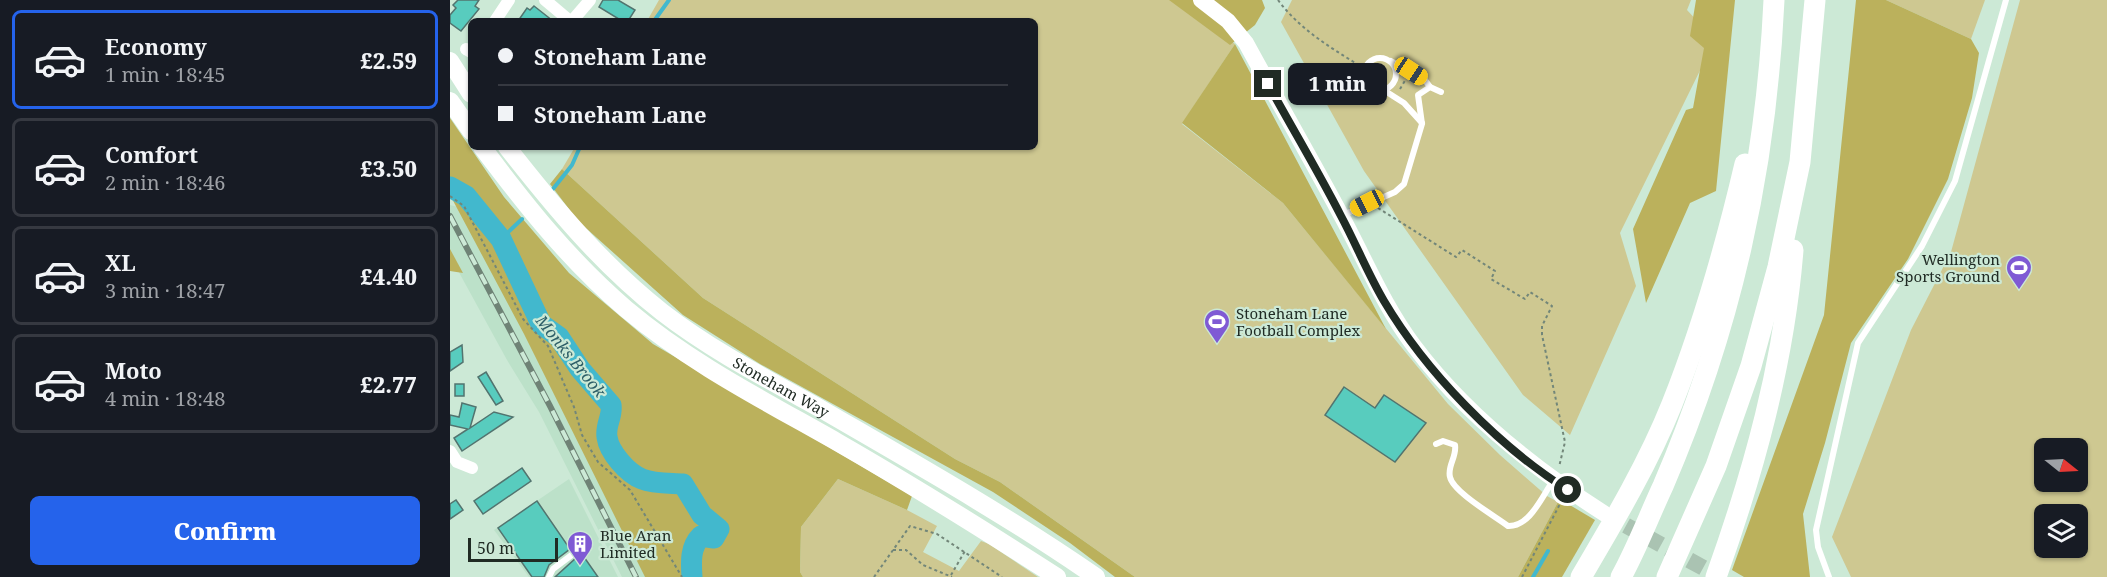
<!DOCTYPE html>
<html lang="en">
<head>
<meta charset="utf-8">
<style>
	:root { --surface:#171b24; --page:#20242c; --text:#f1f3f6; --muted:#9ea1a6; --line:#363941; --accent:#2563eb }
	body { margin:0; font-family:"Noto Serif",serif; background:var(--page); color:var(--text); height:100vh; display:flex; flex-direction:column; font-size:22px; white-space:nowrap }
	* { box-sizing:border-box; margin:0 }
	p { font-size:20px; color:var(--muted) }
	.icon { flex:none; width:33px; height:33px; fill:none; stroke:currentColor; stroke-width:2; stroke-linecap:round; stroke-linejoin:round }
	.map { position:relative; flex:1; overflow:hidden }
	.side { display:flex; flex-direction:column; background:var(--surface); width:450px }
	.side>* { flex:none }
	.banner { position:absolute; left:18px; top:18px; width:570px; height:132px; border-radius:9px; box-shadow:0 2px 4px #0004; display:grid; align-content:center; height:132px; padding:0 30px; background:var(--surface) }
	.needle { width:39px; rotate:108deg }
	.buttons { position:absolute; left:1584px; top:438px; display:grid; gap:12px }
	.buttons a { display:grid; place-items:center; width:54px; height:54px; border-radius:9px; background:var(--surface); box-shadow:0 2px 4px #0004; font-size:30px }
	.scale { position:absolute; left:18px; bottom:15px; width:90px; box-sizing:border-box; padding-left:6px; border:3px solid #202b24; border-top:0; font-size:16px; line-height:21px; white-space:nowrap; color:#202b24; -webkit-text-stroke:4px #cce9d6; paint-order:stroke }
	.end { position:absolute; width:27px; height:27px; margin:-14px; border:8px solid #202b24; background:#fff; box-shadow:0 0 0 3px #fff }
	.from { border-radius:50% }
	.bubble { position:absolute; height:42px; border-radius:9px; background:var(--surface); box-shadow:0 2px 4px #0004; font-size:20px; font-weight:800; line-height:42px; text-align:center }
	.car { position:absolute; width:18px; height:36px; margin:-18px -9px; border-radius:8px; box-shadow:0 0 4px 2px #0007; background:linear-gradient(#f5c518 24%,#345 0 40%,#f5c518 0 76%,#345 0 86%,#f5c518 0) }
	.banner b { display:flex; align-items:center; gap:21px; height:57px; font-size:22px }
	.banner b+b { border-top:2px solid var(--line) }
	.banner i { width:15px; height:15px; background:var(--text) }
	ul { padding:10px 0 0; list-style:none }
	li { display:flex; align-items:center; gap:18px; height:99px; margin:0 12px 9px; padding:0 18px; border:3px solid var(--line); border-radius:9px }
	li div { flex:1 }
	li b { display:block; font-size:22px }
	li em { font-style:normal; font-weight:800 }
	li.selected { border-color:var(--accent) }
	li>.icon { width:54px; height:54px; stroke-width:1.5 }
	.cta { display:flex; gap:12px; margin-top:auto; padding:12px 30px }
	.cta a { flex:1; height:69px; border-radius:9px; background:var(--accent); color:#fff; font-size:24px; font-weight:800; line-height:69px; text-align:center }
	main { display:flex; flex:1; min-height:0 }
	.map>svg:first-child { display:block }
	.built { fill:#bce1c9 }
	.green { fill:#cec891; fill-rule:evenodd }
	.forest { fill:#bbb15c }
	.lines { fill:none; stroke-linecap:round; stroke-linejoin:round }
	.stream { stroke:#42b8cd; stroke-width:4 }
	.river { stroke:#42b8cd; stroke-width:21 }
	.building { fill:#58ccbe; stroke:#52746f; stroke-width:1.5 }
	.secondary-tunnel { stroke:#aac3b2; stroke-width:16; stroke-dasharray:16 8; stroke-linecap:butt }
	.path { stroke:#728679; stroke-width:2; stroke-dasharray:3 3; stroke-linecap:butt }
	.lane { stroke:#fff; stroke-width:6 }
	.street { stroke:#fff; stroke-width:12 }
	.secondary { stroke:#fff; stroke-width:16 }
	.primary { stroke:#fff; stroke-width:18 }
	.highway { stroke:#fff; stroke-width:21 }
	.rail-casing { stroke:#6f8376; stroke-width:6 }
	.rail { stroke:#cce9d6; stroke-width:4; stroke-dasharray:11; stroke-linecap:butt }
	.route { stroke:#202b24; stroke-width:8 }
	.labels { text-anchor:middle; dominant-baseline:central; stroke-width:4.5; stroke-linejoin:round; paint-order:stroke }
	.poi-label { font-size:15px; fill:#202b24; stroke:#cce9d6; text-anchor:start }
	.street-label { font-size:15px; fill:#202b24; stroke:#cce9d6 }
	.water-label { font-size:16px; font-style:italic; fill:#2d5e67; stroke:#cce9d6 }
</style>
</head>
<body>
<main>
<section class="side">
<ul>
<li class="selected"><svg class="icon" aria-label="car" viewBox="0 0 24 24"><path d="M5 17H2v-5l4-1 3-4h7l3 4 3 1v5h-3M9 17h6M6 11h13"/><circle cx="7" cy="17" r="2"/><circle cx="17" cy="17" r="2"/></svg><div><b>Economy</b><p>1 min · 18:45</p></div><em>£2.59</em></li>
<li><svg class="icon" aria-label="car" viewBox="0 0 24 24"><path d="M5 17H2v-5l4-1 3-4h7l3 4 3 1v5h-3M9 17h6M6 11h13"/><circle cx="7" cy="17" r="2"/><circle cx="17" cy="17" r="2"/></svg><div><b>Comfort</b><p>2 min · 18:46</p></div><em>£3.50</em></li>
<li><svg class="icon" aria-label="car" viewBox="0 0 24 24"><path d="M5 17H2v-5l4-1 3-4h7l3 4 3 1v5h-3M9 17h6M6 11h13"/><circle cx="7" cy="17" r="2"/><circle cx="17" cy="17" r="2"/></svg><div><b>XL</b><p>3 min · 18:47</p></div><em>£4.40</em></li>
<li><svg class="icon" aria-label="car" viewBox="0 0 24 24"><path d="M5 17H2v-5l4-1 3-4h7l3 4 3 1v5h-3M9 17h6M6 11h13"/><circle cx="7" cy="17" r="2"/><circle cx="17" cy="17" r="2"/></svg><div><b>Moto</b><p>4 min · 18:48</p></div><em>£2.77</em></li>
</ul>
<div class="cta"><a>Confirm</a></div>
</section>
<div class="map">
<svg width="1657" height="577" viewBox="0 0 1657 577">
	<rect width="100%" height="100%" fill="#cce9d6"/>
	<g class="built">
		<path d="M 0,205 L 12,208 L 201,577 L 172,577 L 89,412 L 57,360 L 0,256 Z"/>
		<path d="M 119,479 L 168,577 L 79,577 L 44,530 Z"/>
	</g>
	<g class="green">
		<path d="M 209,0 L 725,0 L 785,44 L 732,124 L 833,203 L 998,404 L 1050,455 L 1097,496 L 1108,502 L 1068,577 L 685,577 L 550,482 L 505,459 L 253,298 L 112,169 L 125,147 L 585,147 L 585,21 L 197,21 Z"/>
		<path d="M 842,0 L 1241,0 L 1237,10 L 1265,40 L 1170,233 L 1186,286 L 1120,435 L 1073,395 L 914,171 L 831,22 Z"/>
		<path d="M 1436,0 L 1535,0 L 1521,39 Z"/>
		<path d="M 1570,0 L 1657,0 L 1657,577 L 1401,577 L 1382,537 L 1461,330 L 1501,252 ZM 1594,448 L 1628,448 L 1628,482 L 1594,482 ZM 1594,514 L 1628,514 L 1628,548 L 1594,548 Z"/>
		<path d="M 388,479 L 457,510 L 487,526 L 473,552 L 509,571 L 531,541 L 539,544 L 588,577 L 353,577 L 350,572 L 351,527 Z"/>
	</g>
	<g class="forest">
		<path d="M 719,0 L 812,0 L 815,8 L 805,25 L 780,45 Z"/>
		<path d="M 1246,0 L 1285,0 L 1266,191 L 1240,203 L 1196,303 L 1183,229 L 1236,110 L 1243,108 L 1254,48 L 1240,36 Z"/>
		<path d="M 1406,0 L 1436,0 L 1521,39 L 1529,53 L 1522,98 L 1498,179 L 1458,259 L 1401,343 L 1375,443 L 1353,514 L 1360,577 L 1294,577 L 1282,570 L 1374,315 Z"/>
		<path d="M 785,44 L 936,329 L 833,203 L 732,123 Z"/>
		<path d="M 0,118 L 54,197 L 119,273 L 203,344 L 462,496 L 457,510 L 388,479 L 351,527 L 350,572 L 353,577 L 195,577 L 74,334 L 0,195 Z"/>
		<path d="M 112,169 L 253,298 L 505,459 L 550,482 L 685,577 L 665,577 L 620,543 L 543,492 L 310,364 L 233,315 L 128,221 L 100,184 Z"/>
		<path d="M 0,249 L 13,273 L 0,271 Z"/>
		<path d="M 1113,501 L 1145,520 L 1112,577 L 1068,577 L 1108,502 Z"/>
	</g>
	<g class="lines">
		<g class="stream">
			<path d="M 204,21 L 219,0"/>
			<path d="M 103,189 L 122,165 L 130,147"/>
			<path d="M 51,239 L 72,219"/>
			<path d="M 1083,577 L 1098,551"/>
		</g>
		<path class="river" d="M 0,187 L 16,196 L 51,239 L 91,324 L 109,337 L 130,369 L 161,405 C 163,416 155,425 157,437 C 159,452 177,473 192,479 C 204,484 221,483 233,484 L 252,515 L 269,529 L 264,538 L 251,536 C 240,547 241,562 242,577"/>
	</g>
	<g class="building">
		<path d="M 8,0 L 29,0 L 25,6 L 29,9 L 11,31 L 0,23 L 0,15 L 6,8 L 3,5 Z"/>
		<path d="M 153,0 L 168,0 L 185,10 L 178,21 L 172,21 L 149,7 Z"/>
		<path d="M 84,6 L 103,21 L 68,21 L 77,8 L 80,10 Z"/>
		<path d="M 12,345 L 13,362 L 0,371 L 0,352 Z"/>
		<path d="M 36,372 L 53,401 L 46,405 L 28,377 Z"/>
		<rect x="5" y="384" width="9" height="12"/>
		<path d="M 894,387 L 925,408 L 934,395 L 976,423 L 945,462 L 875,415 Z"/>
		<path d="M 12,403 L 26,407 L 20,428 L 44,412 L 63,417 L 12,451 L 4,438 L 18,429 L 0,425 L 0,415 L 9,417 Z"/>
		<path d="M 72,468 L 81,481 L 33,514 L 24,501 Z"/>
		<path d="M 6,500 L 13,510 L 0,519 L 0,504 Z"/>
		<path d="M 87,501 L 120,549 L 99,565 L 94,577 L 82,577 L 48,528 Z"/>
		<path d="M 134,557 L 148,577 L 105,577 L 126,558 L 128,561 Z"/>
	</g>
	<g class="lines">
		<path class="secondary-tunnel" d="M 1155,514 L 1270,577"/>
		<g class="path">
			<path d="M 828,0 C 851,31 883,49 915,69"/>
			<path d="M 950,89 L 956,79"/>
			<path d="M 0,196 L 14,206 L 73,319 L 98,346 L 124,407 L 132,435 L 148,462 L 180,490 L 232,577"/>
			<path d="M 928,208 L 1006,257 L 1012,250 L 1045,271 L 1041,279 L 1075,299 L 1080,292 L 1102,306 L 1092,326 L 1092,335 L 1115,442 L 1109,467"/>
			<path d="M 443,550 L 456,550 L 473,565 L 502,577"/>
			<path d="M 501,575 L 515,551"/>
			<path d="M 424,577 L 460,526 L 487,534 L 552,577"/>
			<path d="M 1072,577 L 1111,502"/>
		</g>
		<g class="lane">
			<circle cx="930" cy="74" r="16"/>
			<path d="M 941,61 L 975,80 L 980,87"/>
			<path d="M 932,89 L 954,103 L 972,123"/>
			<path d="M 893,215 L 945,192 L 954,184 L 972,124 L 968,95 L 980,87 L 991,92"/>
			<path d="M 986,444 L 993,441 L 1005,445 C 1007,457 997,466 1000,477 C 1003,492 1045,516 1058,526 C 1080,527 1092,496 1103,481"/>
			<path d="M 99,577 L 103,569 L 139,542"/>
			<path d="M 1379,577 L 1368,547 L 1366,530 L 1408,343 L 1472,246 L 1505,181 L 1556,0"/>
		</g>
		<g class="street">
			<path d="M 95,0 L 120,21"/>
			<path d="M 45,21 L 59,0"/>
			<path d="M 122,21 L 140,0"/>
			<path d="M 16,49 L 21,52"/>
			<path d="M 0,451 L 7,462 L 22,468"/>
		</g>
		<path class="secondary" d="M 751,0 L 778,21 L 796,43 C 827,100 860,157 891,215 C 915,259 933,305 964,346 C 1015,414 1083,468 1155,514"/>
		<g class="primary">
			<path d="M 0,61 L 21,94"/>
			<path d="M 0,101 L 21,131"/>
			<path d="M 32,147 C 77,207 119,260 176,309 C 240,363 315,401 387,442 C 462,485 534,530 607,577"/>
			<path id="s1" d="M 57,147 C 104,207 151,264 212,312 C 261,350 317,379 371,409 C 464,463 558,516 646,577"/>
		</g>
		<g class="highway">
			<path d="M 1131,577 C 1164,521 1198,464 1222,404 C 1253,326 1276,245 1295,164"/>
			<path d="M 1171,577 C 1187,548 1199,516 1213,486 C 1281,328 1316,171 1324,0"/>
			<path d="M 1217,577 L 1266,466 L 1301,366 L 1328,267 L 1350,162 L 1365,0"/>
			<path d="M 1266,577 C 1304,471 1334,362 1343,250"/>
		</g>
		<defs>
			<path id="rail" d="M 0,216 L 100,406 L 186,577"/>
		</defs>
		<use href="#rail" class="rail-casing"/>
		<use href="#rail" class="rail"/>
	</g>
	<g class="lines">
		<path class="route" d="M 818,84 C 842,128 868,171 891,216 C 906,244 918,274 934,301 C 976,372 1048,446 1118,490"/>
	</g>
	<defs>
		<symbol id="stadium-pin" viewBox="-11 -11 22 30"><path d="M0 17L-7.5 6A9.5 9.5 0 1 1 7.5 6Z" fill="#7f5ad4" stroke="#cce9d6"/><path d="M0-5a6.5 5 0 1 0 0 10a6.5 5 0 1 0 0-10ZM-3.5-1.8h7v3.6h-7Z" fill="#fff"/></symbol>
		<symbol id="building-pin" viewBox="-11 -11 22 30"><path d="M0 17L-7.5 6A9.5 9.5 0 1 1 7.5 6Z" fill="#7f5ad4" stroke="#cce9d6"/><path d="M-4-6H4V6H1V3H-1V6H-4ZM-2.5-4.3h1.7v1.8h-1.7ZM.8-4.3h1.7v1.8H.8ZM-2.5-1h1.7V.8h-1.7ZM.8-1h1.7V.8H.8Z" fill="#fff"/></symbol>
	</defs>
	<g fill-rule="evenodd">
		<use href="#stadium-pin" x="1554" y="253" width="30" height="40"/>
		<use href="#stadium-pin" x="752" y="307" width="30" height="40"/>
		<use href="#building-pin" x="115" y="529" width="30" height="40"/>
	</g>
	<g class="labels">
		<g class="poi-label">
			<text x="1550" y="259" text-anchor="end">Wellington<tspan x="1550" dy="17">Sports Ground</tspan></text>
			<text x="786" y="313">Stoneham Lane<tspan x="786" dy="17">Football Complex</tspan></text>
			<text x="150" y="535">Blue Aran<tspan x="150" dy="17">Limited</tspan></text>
		</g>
		<g class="street-label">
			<text stroke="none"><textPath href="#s1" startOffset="368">Stoneham Way</textPath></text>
		</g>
		<g class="water-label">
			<text transform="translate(121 356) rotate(51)">Monks Brook</text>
		</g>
	</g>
</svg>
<div class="buttons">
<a><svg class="needle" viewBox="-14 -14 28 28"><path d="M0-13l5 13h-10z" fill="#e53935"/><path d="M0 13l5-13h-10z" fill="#9ea1a6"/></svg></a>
<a><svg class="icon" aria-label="layers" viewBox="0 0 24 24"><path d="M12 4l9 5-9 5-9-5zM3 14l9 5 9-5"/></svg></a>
</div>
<div class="scale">50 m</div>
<i class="end from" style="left:1118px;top:490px"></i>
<i class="end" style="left:818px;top:84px"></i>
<div class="bubble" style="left:838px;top:63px;width:99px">1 min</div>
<i class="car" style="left:961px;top:71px;rotate:123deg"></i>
<i class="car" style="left:917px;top:203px;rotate:243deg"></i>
<div class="banner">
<b><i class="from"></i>Stoneham Lane</b>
<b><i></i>Stoneham Lane</b>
</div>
</div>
</main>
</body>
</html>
